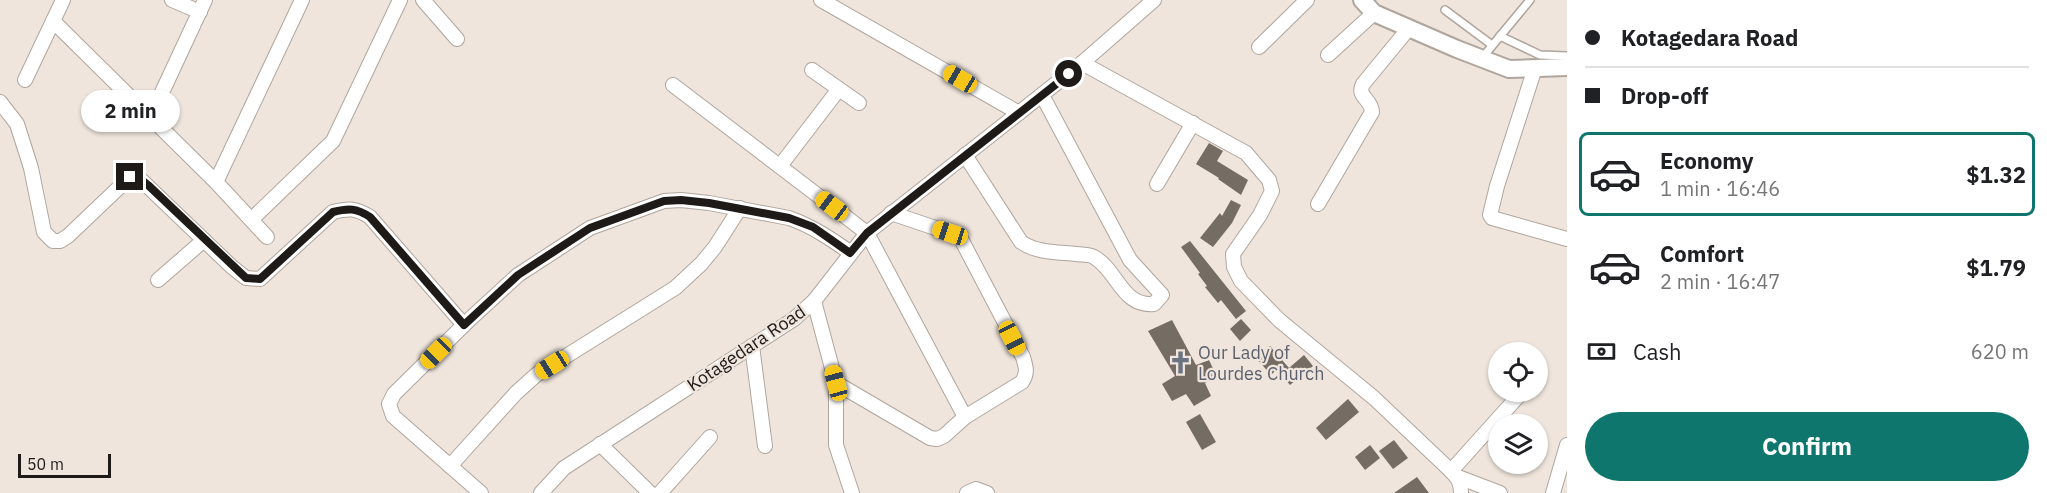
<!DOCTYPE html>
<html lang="en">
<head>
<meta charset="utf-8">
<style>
	:root { --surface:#fff; --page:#f6f6f6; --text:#202124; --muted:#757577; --line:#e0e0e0; --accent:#0f766e }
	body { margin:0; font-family:"IBM Plex Sans",sans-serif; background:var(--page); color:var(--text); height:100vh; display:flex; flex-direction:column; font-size:22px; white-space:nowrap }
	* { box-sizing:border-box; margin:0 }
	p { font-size:20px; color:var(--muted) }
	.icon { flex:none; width:33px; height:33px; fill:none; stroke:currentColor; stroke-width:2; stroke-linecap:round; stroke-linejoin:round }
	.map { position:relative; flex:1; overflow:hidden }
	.sheet { display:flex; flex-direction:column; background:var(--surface); width:480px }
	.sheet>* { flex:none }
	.top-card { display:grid; align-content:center; height:132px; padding:0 18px; background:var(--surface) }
	.buttons { position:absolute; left:1488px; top:342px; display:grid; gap:12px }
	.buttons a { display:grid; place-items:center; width:60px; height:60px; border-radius:50%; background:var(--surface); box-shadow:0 2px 4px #0004; font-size:30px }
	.scale { position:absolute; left:18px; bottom:15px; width:93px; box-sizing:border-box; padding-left:6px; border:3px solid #1e1a17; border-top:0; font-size:16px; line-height:21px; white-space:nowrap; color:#1e1a17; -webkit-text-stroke:4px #efe5dc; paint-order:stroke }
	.end { position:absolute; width:27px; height:27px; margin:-14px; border:8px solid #1e1a17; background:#fff; box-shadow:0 0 0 3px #fff }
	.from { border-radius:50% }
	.bubble { position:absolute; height:42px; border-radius:21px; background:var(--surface); box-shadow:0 2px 4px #0004; font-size:20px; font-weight:700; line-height:42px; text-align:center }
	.car { position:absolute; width:18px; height:36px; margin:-18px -9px; border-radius:8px; box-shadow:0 0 4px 2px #0007; background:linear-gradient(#f5c518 24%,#345 0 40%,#f5c518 0 76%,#345 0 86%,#f5c518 0) }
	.top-card b { display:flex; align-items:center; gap:21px; height:57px; font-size:22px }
	.top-card b+b { border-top:2px solid var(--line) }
	.top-card i { width:15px; height:15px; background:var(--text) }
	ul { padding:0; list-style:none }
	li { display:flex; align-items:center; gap:18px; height:84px; margin:0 12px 9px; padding:0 6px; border:3px solid transparent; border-radius:9px }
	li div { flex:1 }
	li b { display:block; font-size:22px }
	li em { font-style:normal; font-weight:700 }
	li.on { border-color:var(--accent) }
	li>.icon { width:54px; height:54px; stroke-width:1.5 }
	.pay { display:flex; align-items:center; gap:15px; height:66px; padding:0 18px; font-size:22px }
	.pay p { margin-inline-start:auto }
	.cta { display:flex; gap:12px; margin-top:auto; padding:12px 18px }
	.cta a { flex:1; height:69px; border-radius:36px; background:var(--accent); color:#fff; font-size:24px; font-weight:700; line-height:69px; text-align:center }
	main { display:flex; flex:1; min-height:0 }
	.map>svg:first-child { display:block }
	.building { fill:#756c64 }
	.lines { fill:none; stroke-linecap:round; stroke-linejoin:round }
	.service-casing { stroke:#afa59d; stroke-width:10 }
	.minor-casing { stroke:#afa59d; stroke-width:16 }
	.tertiary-casing { stroke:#afa59d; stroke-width:20 }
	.service { stroke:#fff; stroke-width:7 }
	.minor { stroke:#fff; stroke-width:14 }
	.tertiary { stroke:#fff; stroke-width:16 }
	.route { stroke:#1e1a17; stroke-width:8 }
	.labels { text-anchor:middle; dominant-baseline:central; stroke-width:4.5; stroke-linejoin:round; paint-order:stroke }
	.street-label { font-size:18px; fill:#1e1a17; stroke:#efe5dc }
	.worship-label { font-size:18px; fill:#5b616d; stroke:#efe5dc; text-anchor:start }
</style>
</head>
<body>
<main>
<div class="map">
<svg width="1567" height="493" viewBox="0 0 1567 493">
	<rect width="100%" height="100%" fill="#efe5dc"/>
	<g class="building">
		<path d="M 1209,143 L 1223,151 L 1217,161 L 1248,180 L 1241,195 L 1218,179 L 1219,178 L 1196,164 Z"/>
		<path d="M 1231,200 L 1241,205 L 1232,223 L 1213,247 L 1200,238 L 1220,213 L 1222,216 Z"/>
		<path d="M 1190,241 L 1246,311 L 1236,319 L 1221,300 L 1218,303 L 1205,287 L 1207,286 L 1198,274 L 1200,273 L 1181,247 Z"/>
		<path d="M 1241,319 L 1251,330 L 1240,341 L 1230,329 Z"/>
		<path d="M 1172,320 L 1196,365 L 1209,360 L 1217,377 L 1205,383 L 1211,396 L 1194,406 L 1186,394 L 1172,401 L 1162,384 L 1175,376 L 1148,331 Z"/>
		<path d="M 1270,346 L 1289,368 L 1304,355 L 1313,366 L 1290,385 L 1277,369 L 1271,375 L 1256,358 Z"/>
		<path d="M 1348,399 L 1359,412 L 1326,440 L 1316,428 Z"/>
		<path d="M 1200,414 L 1216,442 L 1202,450 L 1186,422 Z"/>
		<path d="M 1394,440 L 1408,458 L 1393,469 L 1379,451 Z"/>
		<path d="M 1370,445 L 1380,458 L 1365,470 L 1355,457 Z"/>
		<path d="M 1417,477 L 1429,493 L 1394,493 Z"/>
	</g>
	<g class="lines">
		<defs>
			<g id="service">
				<path d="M 1445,10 L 1492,45"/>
				<path d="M 1500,36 L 1540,55 L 1567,56"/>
				<path d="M 1482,58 L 1530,0"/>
			</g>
			<g id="minor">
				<path d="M 172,0 L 200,12"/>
				<path d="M 423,0 L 457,39"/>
				<path d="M 821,0 L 1019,113"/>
				<path d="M 53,21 L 216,182 L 267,237"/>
				<path d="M 1259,47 L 1307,0"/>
				<path d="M 1328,55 L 1374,13"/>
				<path d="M 1082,63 L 1246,153 L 1269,180 L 1272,191 L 1260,215 L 1233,254 L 1234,267 L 1241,281 L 1279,320 L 1374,398 L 1451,471 C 1458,478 1461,483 1461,493"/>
				<path d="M 1535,68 L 1497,186 L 1490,215 L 1492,218 L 1567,239"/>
				<path d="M 25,80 L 63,0"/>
				<path d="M 673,85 L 867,233 L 965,417"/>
				<path d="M 839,89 L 859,103"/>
				<path d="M 0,102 L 17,124 L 31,168 L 44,232 L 53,241 L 60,241 L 68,236 L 130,177 L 137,176 L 232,267 L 246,278 L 260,279 L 333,212 C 349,208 356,208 370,217 L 464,325"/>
				<path d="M 151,116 L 205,0"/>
				<path d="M 965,155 L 1021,242 C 1037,253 1057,252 1076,254 C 1082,255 1089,254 1094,257 C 1118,271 1122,307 1154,304 L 1162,295 L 1130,260 L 1042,95"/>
				<path d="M 780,166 L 839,89 L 812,70"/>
				<path d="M 216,182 L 302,0"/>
				<path d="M 1157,184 L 1193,123"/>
				<path d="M 1318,204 L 1372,112 C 1372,99 1356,97 1363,84 L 1409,28"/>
				<path d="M 252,219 L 333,141 L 400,0"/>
				<path d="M 158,280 L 204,240"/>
				<path d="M 814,301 L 836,383 L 836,445 L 852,493"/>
				<path d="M 752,346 L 765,446"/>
				<path d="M 836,383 L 930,438 L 937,439 L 944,436 L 965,417 L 1022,382 C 1028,373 1026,367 1023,357 L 961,239 L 956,235 L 891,213"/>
				<path d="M 600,444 L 650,493"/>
				<path d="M 450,466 L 516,393 L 536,375 L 675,288 L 701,264 L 715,247 L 740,208"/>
				<path d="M 1451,471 L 1522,392"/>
				<path d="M 1458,477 L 1500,493"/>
				<path d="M 481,493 L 393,416 L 389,404 L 394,394 L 469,320 L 518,275 L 590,228 L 664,201 L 681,200 L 709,203 L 789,218 C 812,226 831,239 851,253"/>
				<path d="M 541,493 L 564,468 L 794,319 L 814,301 L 867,233 L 1082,63 L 1154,0"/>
				<path d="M 660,493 L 710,437"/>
				<path d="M 967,493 L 976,489 L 987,493"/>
				<path d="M 1553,493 L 1567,445"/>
			</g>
			<path id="tertiary" d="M 1362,0 L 1374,13 L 1457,49 L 1509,69 L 1567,67"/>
		</defs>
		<use href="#service" class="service-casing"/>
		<use href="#minor" class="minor-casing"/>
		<use href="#tertiary" class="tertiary-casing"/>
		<use href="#service" class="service"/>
		<use href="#minor" class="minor"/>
		<use href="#tertiary" class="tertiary"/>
	</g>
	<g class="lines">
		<path class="route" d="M 130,177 L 137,176 L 148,185 L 246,278 L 260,279 L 333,212 C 349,208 356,208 370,217 L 464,325 L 518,275 L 590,228 L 664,201 L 681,200 L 709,203 L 789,218 L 813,227 L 850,253 L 867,233 L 1069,74"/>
	</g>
	<defs>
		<symbol id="church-bare" viewBox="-9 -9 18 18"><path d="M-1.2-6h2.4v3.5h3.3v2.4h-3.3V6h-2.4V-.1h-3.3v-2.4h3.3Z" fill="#6b7280" stroke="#efe5dc" stroke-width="2.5" paint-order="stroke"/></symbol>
	</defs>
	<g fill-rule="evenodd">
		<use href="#church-bare" x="1164" y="346" width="33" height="33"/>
	</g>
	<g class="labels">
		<g class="street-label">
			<text transform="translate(746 348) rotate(-34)">Kotagedara Road</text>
		</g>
		<g class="worship-label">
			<text x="1198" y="352">Our Lady of<tspan x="1198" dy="21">Lourdes Church</tspan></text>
		</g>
	</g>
</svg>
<div class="buttons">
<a><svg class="icon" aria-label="locate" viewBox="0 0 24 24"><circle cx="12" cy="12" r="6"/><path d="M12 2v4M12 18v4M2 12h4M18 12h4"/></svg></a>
<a><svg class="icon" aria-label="layers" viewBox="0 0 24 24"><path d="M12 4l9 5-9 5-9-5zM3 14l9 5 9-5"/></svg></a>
</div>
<div class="scale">50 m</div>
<i class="end from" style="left:1069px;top:74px"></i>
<i class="end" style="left:130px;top:177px"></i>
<div class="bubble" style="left:81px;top:90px;width:99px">2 min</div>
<i class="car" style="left:960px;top:79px;rotate:300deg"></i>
<i class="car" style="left:832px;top:206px;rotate:307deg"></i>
<i class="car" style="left:950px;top:233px;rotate:288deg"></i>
<i class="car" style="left:1012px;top:338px;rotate:153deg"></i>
<i class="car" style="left:436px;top:353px;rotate:225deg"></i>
<i class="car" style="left:552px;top:365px;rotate:238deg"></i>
<i class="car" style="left:836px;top:383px;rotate:345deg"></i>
</div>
<section class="sheet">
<div class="top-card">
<b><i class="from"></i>Kotagedara Road</b>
<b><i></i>Drop-off</b>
</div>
<ul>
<li class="on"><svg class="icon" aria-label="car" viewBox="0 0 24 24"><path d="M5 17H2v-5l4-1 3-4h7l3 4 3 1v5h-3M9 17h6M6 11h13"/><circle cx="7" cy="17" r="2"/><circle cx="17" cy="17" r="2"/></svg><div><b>Economy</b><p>1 min · 16:46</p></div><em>$1.32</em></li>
<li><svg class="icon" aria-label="car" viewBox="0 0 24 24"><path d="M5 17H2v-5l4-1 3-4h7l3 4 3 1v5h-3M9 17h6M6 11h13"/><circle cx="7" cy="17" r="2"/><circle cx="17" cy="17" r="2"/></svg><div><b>Comfort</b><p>2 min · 16:47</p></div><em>$1.79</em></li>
</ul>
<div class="pay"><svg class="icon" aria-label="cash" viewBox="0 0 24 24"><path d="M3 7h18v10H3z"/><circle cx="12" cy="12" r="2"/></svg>Cash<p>620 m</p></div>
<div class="cta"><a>Confirm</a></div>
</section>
</main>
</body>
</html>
